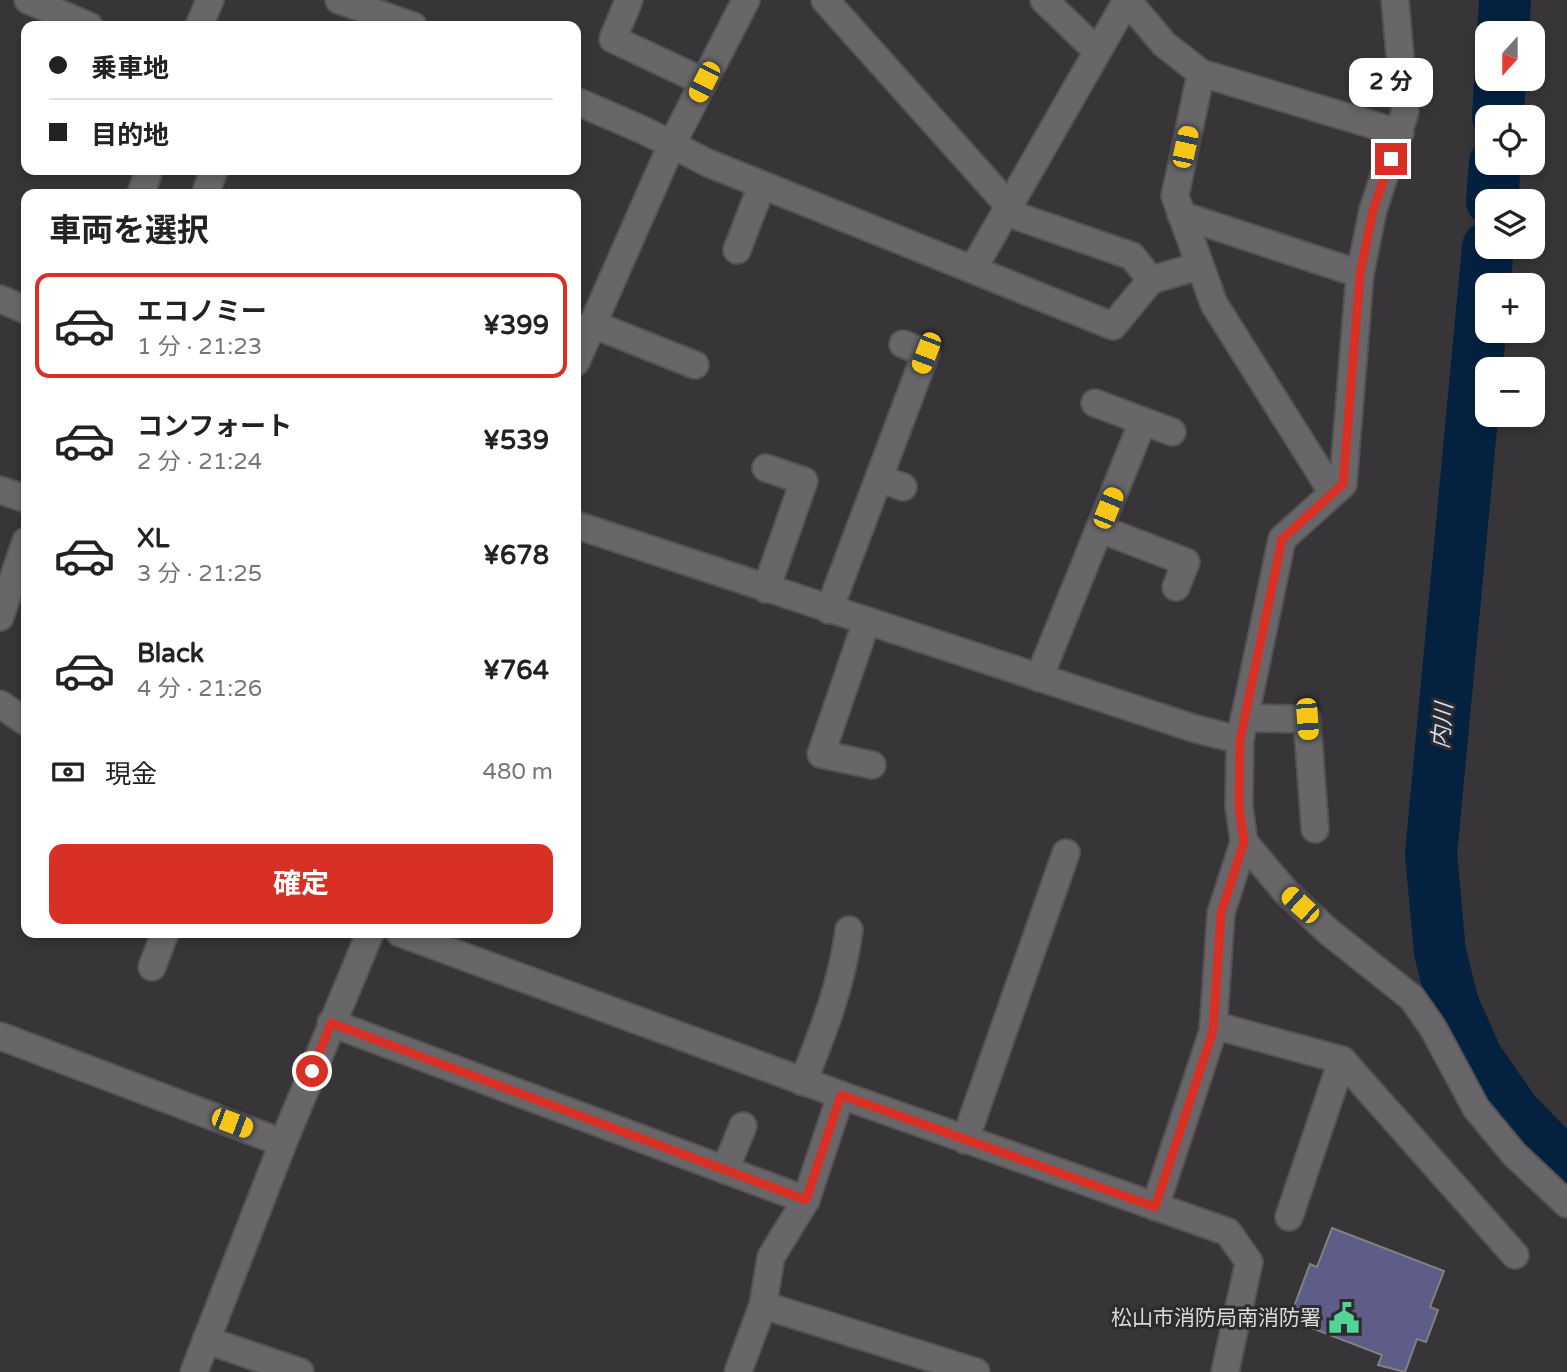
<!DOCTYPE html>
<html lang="ja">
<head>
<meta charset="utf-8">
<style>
	:root { --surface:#fff; --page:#f6f6f6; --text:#222; --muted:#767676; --line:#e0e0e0; --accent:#d93025 }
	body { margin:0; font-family:"Varela Round","Noto Sans JP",sans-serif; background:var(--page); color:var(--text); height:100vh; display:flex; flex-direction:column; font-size:26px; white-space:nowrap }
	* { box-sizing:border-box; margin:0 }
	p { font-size:23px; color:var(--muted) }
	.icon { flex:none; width:38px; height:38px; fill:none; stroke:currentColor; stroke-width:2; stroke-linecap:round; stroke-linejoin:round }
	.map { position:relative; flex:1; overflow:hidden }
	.panel { position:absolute; left:21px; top:189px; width:560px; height:749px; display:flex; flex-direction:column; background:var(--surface); border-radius:14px; box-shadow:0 4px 10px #0003 }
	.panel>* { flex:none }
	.hud { position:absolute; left:21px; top:21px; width:560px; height:154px; border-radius:14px; box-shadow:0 4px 10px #0003; display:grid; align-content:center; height:154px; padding:0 28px; background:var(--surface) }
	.needle { width:46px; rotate:201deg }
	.tools { position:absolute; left:1475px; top:21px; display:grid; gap:14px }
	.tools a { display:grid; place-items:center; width:70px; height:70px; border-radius:14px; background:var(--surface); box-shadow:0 4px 10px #0003; font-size:35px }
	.end { position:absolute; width:32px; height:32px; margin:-16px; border:9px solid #d93025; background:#fff; box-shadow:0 0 0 4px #fff }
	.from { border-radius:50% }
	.bubble { position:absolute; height:49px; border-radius:14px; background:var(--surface); box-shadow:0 4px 10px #0003; font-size:23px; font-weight:700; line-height:49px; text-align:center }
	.car { position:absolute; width:21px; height:42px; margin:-21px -10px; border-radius:9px; box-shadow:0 0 5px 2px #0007; background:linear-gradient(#f5c518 24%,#345 0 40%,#f5c518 0 76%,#345 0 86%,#f5c518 0) }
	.hud b { display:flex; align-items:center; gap:24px; height:66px; font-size:26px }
	.hud b+b { border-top:2px solid var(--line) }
	.hud i { width:18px; height:18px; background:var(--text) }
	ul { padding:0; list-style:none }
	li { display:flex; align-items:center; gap:21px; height:105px; margin:0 14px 10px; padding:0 14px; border:4px solid transparent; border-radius:14px }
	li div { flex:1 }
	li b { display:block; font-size:26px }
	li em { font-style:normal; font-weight:700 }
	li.current { border-color:var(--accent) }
	li>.icon { width:63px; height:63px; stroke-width:1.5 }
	h2 { padding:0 28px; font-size:32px; line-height:84px }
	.pay { display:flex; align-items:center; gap:18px; height:77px; padding:0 28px; font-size:26px }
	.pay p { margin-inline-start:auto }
	.button { display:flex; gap:14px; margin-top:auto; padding:14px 28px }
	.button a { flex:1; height:80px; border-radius:14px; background:var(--accent); color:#fff; font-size:28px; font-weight:700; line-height:80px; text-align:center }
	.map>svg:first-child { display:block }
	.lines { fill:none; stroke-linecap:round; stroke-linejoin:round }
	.river { stroke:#042140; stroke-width:52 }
	.building { fill:#5d5d87; stroke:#818185; stroke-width:2 }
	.street-casing { stroke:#535154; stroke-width:30 }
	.street { stroke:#686669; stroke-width:26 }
	.route { stroke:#d93025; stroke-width:9 }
	.labels { text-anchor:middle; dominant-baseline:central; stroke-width:6; stroke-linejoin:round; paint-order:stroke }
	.poi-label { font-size:21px; fill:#dbdadc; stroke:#2d2b2d; text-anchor:end }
	.water-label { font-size:23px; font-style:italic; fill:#cbdff7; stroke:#2d2b2d }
</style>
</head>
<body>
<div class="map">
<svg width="1567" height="1372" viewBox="0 0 1567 1372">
	<rect width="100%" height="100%" fill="#373537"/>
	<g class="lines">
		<g class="river">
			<path d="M 1503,33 L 1505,0"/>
			<path d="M 1498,117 L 1500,79"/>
			<path d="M 1492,201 L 1495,163"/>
			<path d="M 1488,247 L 1431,854 L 1440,952 L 1453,1004 L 1477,1058 L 1515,1113 L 1567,1166"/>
		</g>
	</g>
	<path class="building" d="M 1332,1228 L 1444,1271 L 1430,1307 L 1438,1310 L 1426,1342 L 1417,1339 L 1405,1372 L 1378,1365 L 1382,1355 L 1296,1322 L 1299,1315 L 1292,1312 L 1310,1264 L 1317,1267 Z"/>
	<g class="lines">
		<defs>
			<g id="street">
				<path d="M 28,0 L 89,26"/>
				<path d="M 339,0 L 413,26"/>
				<path d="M 629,0 L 613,39 L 704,82"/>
				<path d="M 825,0 L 1019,217 L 1132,256 L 1151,280"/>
				<path d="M 1044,0 L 1097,51"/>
				<path d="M 1127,0 L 1164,44 L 1201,73 L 1400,133"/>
				<path d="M 199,26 L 210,0"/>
				<path d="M 1201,73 L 1175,196 L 1214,304 L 1333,493"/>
				<path d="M 576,101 L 645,131 L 708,163 L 1113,326 L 1151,280 L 1199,266"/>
				<path d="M 207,189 L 214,170"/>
				<path d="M 141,194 L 149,170"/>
				<path d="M 1181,215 L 1360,274"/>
				<path d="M 737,250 L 762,185"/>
				<path d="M 973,269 L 1127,0"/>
				<path d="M 0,299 L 26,310"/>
				<path d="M 592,324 L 695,365"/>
				<path d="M 576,362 L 672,144 L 746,0"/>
				<path d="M 1095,403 L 1172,432"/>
				<path d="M 766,468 L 804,481 L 766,589"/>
				<path d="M 879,478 L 903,487"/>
				<path d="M 0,490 L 26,499"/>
				<path d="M 576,525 L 1196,729 L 1240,740"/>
				<path d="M 1100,529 L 1186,562 L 1176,587"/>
				<path d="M 829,610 L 926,353 L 903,344"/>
				<path d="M 0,617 L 26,541"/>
				<path d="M 866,623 L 821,754 L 872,765"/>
				<path d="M 1039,678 L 1143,421"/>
				<path d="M 0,704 L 26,722"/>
				<path d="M 1244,718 L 1307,719 L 1315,829"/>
				<path d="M 1244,842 L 1286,892 L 1329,932 L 1412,998 L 1433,1028 L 1476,1108 L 1514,1154 L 1567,1204"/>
				<path d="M 400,933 L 841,1095 L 1228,1232 L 1249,1262 L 1225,1372"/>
				<path d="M 152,967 L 165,933"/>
				<path d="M 331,1023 L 806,1200"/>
				<path d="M 1213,1025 L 1342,1060 L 1515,1255"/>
				<path d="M 0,1036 L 283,1143"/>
				<path d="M 803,1082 C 823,1032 842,984 849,930"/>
				<path d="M 965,1140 L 1066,853"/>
				<path d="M 725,1170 L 743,1126"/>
				<path d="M 1155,1207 L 1213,1031 L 1221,913 L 1244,842 L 1239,807 L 1240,740 L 1282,539 L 1343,484 L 1360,274 L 1373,210 L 1405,112 L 1395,0"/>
				<path d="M 1289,1217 L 1342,1060"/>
				<path d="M 763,1305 L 976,1372"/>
				<path d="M 206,1340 L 300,1372"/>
				<path d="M 194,1372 L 283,1143 L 370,933"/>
				<path d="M 738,1372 L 763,1305 L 771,1257 L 806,1200 L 841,1095"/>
			</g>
		</defs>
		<use href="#street" class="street-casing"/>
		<use href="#street" class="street"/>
	</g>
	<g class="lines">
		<path class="route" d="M 312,1071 L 331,1023 L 806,1200 L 841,1095 L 1155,1207 L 1213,1031 L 1221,913 L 1244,842 L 1239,807 L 1240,740 L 1282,539 L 1343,484 L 1360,274 L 1373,210 L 1391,159"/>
	</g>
	<defs>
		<symbol id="civic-bare" viewBox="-9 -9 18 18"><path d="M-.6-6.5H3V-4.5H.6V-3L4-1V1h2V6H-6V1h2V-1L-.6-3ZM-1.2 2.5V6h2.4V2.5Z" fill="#54d396" stroke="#2d2b2d" stroke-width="2.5" paint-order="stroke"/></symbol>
	</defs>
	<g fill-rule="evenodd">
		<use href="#civic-bare" x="1322" y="1296" width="44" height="44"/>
	</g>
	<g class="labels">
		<g class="poi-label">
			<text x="1321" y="1318">松山市消防局南消防署</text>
		</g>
		<g class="water-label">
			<text transform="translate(1443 726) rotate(-85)">内川</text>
		</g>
	</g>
</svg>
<div class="tools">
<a><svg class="needle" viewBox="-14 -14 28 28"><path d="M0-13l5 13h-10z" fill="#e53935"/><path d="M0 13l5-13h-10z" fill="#767676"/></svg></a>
<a><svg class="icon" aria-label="locate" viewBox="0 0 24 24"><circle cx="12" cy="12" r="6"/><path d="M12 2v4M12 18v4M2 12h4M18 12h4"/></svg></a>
<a><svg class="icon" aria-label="layers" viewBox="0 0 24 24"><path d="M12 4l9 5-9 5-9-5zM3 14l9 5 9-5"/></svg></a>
<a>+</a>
<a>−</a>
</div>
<i class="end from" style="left:312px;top:1071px"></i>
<i class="end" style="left:1391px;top:159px"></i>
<div class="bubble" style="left:1349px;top:58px;width:84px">2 分</div>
<i class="car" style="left:704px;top:82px;rotate:207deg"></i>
<i class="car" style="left:1185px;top:147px;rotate:12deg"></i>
<i class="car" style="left:926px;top:353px;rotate:201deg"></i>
<i class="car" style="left:1108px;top:508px;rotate:22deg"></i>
<i class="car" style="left:1307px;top:719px;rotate:176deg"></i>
<i class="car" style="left:1300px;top:905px;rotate:312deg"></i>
<i class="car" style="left:232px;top:1123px;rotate:111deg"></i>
<div class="hud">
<b><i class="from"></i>乗車地</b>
<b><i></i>目的地</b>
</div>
<section class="panel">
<h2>車両を選択</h2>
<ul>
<li class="current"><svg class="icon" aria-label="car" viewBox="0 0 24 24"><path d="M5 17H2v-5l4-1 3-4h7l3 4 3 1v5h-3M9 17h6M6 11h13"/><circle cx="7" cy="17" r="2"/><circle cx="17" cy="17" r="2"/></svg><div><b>エコノミー</b><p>1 分 · 21:23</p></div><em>¥399</em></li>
<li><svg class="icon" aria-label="car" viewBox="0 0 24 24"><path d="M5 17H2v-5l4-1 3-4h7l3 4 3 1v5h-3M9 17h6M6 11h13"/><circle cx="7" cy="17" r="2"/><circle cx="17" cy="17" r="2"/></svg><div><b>コンフォート</b><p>2 分 · 21:24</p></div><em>¥539</em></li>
<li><svg class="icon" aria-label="car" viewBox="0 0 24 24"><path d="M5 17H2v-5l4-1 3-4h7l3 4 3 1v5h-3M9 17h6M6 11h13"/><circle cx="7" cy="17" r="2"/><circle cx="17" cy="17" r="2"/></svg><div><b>XL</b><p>3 分 · 21:25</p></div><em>¥678</em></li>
<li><svg class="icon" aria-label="car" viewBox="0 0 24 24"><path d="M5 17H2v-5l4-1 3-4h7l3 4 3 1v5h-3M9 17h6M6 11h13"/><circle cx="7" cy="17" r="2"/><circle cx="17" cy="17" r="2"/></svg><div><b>Black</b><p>4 分 · 21:26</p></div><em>¥764</em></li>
</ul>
<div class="pay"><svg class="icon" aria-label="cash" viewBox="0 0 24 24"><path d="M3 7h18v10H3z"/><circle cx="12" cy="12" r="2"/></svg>現金<p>480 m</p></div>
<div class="button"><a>確定</a></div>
</section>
</div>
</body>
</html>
